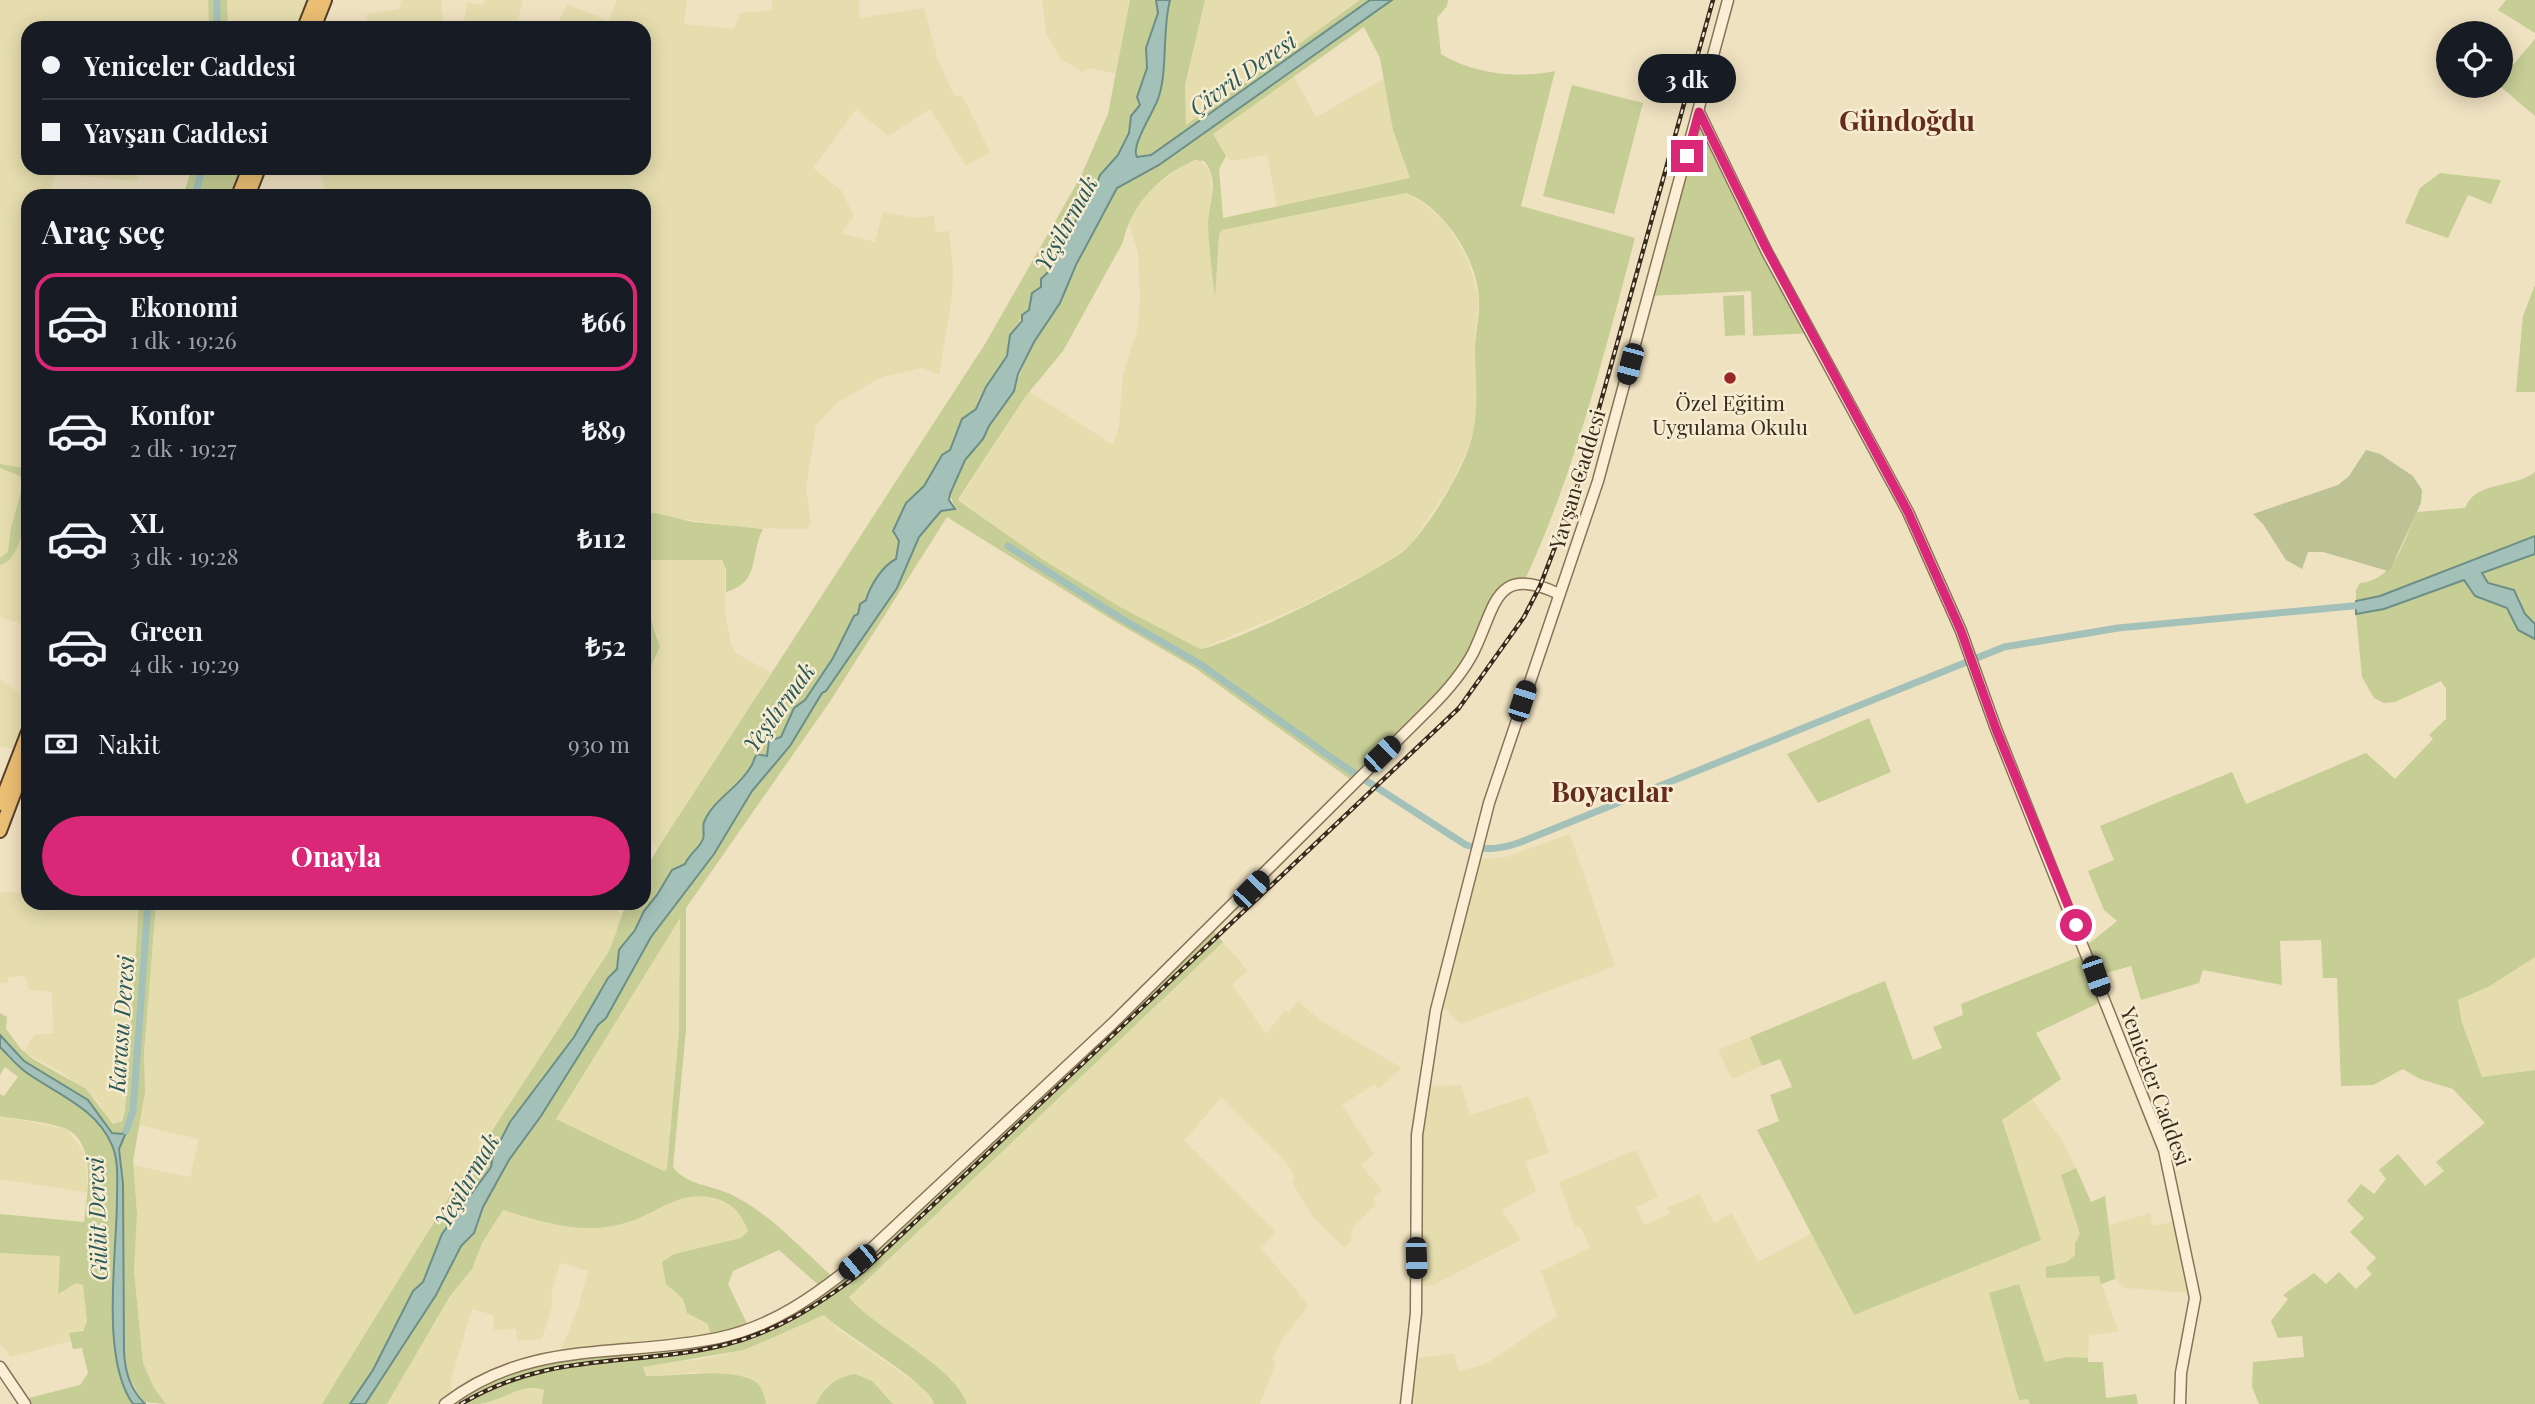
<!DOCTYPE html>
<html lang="tr">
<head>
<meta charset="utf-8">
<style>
	:root { --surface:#171b24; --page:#20242c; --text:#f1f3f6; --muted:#9ea1a6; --line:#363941; --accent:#db2777 }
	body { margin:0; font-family:"Playfair Display",serif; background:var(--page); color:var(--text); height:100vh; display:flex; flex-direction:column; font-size:26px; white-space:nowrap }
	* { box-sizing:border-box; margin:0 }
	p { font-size:23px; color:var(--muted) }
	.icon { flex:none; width:38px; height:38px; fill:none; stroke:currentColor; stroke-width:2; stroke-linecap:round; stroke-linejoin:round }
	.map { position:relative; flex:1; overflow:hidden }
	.drawer { position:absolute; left:21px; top:189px; width:630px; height:721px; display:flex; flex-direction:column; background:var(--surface); border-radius:21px; box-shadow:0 4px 18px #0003 }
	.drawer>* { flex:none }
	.guide { position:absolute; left:21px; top:21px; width:630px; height:154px; border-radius:21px; box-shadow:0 4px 18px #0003; display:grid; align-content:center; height:154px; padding:0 21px; background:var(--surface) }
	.controls { position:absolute; left:2436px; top:21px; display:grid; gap:14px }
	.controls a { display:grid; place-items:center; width:77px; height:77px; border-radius:50%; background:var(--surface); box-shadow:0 4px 18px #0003; font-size:35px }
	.end { position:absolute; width:32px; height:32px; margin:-16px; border:9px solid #db2777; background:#fff; box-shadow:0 0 0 4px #fff }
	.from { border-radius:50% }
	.bubble { position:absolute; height:49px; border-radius:24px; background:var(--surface); box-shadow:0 4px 18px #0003; font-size:23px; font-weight:700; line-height:49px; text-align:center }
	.car { position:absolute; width:21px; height:42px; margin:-21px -10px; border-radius:9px; box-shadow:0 0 5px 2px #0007; background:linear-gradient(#222 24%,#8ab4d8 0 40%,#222 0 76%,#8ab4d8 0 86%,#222 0) }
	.guide b { display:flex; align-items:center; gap:24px; height:66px; font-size:26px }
	.guide b+b { border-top:2px solid var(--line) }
	.guide i { width:18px; height:18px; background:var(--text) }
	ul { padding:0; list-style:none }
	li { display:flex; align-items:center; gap:21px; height:98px; margin:0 14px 10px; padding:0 7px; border:4px solid transparent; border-radius:21px }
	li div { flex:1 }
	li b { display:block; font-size:26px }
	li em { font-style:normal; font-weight:700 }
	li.current { border-color:var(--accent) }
	li>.icon { width:63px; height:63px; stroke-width:1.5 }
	h2 { padding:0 21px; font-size:32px; line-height:84px }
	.pay { display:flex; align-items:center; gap:18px; height:77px; padding:0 21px; font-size:26px }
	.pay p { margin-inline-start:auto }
	.primary-button { display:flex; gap:14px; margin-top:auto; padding:14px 21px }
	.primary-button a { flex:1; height:80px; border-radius:42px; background:var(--accent); color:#fff; font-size:28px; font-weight:700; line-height:80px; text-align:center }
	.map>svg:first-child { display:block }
	.farmland { fill:#e5ddae }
	.green { fill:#c6cd95; fill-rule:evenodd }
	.cemetery { fill:#bcc294 }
	.water { fill:#a4c1b9; stroke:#6b8f87; stroke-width:2 }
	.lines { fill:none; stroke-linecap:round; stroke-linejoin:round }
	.canal { stroke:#a4c1b9; stroke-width:7 }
	.tertiary-casing { stroke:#897358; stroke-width:13 }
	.trunk-casing { stroke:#56412d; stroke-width:16 }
	.tertiary { stroke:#faefd4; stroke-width:10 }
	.trunk { stroke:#eabe73; stroke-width:12 }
	.rail-casing { stroke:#382a1d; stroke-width:4.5 }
	.rail { stroke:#f6ecd1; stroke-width:2; stroke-dasharray:5; stroke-linecap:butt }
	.route { stroke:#db2777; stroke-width:9 }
	.poi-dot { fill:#992726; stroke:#f6ecd1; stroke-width:2.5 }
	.labels { text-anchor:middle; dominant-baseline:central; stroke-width:5; stroke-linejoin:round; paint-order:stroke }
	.poi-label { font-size:21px; fill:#382a1d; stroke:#f6ecd1 }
	.street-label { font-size:21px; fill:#382a1d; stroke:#f6ecd1 }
	.water-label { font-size:23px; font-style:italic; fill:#2c5856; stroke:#f6ecd1 }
	.district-label { font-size:28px; font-weight:bold; fill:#662c1b; stroke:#f6ecd1 }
</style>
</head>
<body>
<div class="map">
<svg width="2535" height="1404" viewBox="0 0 2535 1404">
	<rect width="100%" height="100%" fill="#efe2c1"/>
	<g class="farmland">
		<path d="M 0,0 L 208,0 L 209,28 L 28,28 L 28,168 L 137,168 L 137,181 L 58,174 L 54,177 L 50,196 L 28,196 L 28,626 L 0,617 Z"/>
		<path d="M 227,0 L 315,0 L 304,28 L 242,28 L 227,19 Z"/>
		<path d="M 402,0 L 441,0 L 444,28 L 363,28 L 368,14 L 399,9 Z"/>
		<path d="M 485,0 L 523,0 L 517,24 L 533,28 L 463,28 L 467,2 L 483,5 Z"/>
		<path d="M 617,0 L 687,0 L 684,24 L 734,29 L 740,13 L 772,10 L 772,0 L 859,0 L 859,18 L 924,8 L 938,60 L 954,95 L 963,97 L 990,152 L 966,166 L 930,109 L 888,136 L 856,109 L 813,168 L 841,190 L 854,216 L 841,233 L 875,242 L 883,212 L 916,218 L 934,216 L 936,232 L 949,231 L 953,268 L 952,297 L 939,375 L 922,368 L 882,377 L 838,402 L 816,425 L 806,488 L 811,524 L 805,529 L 747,528 L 644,514 L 644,196 L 326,195 L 319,168 L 644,168 L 644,28 L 555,28 L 567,4 L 608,21 Z"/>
		<path d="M 1042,0 L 1130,0 L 1117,74 L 1089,68 L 1082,72 L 1061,59 L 1046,33 Z"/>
		<path d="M 1205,0 L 1360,0 L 1186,125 L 1185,85 Z"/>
		<path d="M 1294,76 L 1316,117 L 1385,78 L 1393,130 L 1410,178 L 1277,207 L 1267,155 L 1230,161 L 1212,134 Z"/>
		<path d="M 1200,160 L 1210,172 L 1213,203 L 1208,227 L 1215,294 L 1219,234 L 1222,230 L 1407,193 L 1423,203 L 1447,224 L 1468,260 L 1479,298 L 1475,336 L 1477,416 L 1471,441 L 1452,483 L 1410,545 L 1380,567 L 1303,606 L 1200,649 L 1122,608 L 1045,561 L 959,500 L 1029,391 L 1113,445 L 1119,426 L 1123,374 L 1138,326 L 1140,298 L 1138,253 L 1128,221 L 1142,197 L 1151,189 L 1187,163 Z"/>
		<path d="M 651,559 L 722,560 L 725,563 L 725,613 L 731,644 L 736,653 L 771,673 L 658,848 L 644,834 L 644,682 L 649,668 L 656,660 L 658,637 L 651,620 L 648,597 L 648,562 Z"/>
		<path d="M 0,679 L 28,700 L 28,732 L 21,751 L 0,746 Z"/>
		<path d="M 1570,834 L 1615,966 L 1461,1024 L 1447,1010 L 1437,1007 L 1472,860 L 1506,857 Z"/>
		<path d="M 28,870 L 28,903 L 139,903 L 125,1110 L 118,1124 L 109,1120 L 99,1102 L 63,1073 L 24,1052 L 34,1035 L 53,1033 L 52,992 L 29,990 L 25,976 L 9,977 L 7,984 L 0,982 L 0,892 L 23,893 Z"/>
		<path d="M 156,903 L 609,903 L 621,915 L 618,934 L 609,951 L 455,1188 L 322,1404 L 166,1404 L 154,1388 L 143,1363 L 134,1271 L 137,1214 L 133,1165 L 190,1177 L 199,1139 L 138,1125 L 145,1092 L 144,1053 Z"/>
		<path d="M 680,916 L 679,1030 L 667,1169 L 665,1171 L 556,1119 Z"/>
		<path d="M 1223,942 L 1248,971 L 1232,984 L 1266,1034 L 1285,1010 L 1289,1013 L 1298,1001 L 1321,1021 L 1402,1068 L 1378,1089 L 1374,1084 L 1342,1105 L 1374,1154 L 1361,1165 L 1382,1190 L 1374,1196 L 1375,1205 L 1351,1230 L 1352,1240 L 1345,1248 L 1313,1217 L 1292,1182 L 1295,1177 L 1285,1161 L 1221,1098 L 1184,1141 L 1276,1232 L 1261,1248 L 1307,1303 L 1307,1308 L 1284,1337 L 1272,1359 L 1276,1362 L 1260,1404 L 967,1404 L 951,1380 L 881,1328 L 849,1297 Z"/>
		<path d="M 2535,957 L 2535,1070 L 2482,1077 L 2462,1023 L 2458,998 L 2490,986 Z"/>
		<path d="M 1750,1037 L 1762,1066 L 1732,1079 L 1718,1050 Z"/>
		<path d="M 1461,1085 L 1470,1115 L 1529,1096 L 1549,1153 L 1525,1161 L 1536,1191 L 1502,1210 L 1521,1240 L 1433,1285 L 1417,1287 L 1423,1086 Z"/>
		<path d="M 2032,1099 L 2061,1139 L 2076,1168 L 2061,1175 L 2080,1234 L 2075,1243 L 2075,1255 L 2067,1262 L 2046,1267 L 2046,1277 L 2099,1276 L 2118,1331 L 2089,1336 L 2088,1358 L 2066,1357 L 2045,1362 L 2019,1284 L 1990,1293 L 2019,1399 L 2028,1399 L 2030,1404 L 1406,1404 L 1412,1359 L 1454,1353 L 1459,1371 L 1486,1364 L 1557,1316 L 1541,1271 L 1590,1248 L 1580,1226 L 1575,1227 L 1559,1182 L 1636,1150 L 1658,1197 L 1636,1207 L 1644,1225 L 1670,1214 L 1667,1208 L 1699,1194 L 1714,1223 L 1732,1213 L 1758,1262 L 1812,1233 L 1853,1315 L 2041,1240 L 2002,1123 L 2005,1117 Z"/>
		<path d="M 0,1116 L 67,1129 L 85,1154 L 88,1193 L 0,1179 Z"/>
		<path d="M 705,1196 L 727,1203 L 739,1212 L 748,1231 L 742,1238 L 674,1254 L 673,1291 L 683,1299 L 685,1308 L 708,1324 L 713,1339 L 559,1355 L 578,1308 L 588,1271 L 560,1263 L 551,1296 L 553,1303 L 542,1339 L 517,1341 L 516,1329 L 494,1330 L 493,1315 L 472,1309 L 451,1380 L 452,1398 L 445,1404 L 387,1404 L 450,1296 L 472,1269 L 482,1243 L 503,1210 L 567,1227 L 598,1228 L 628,1223 L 683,1197 Z"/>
		<path d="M 2150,1213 L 2153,1226 L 2180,1220 L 2191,1293 L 2125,1288 L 2115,1279 L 2108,1226 Z"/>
		<path d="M 0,1253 L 60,1255 L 58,1293 L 76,1283 L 83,1285 L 87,1321 L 85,1329 L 70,1333 L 71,1341 L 11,1357 L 0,1344 Z"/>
		<path d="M 824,1315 L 839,1330 L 922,1387 L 934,1404 L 893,1404 L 879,1388 L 847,1375 L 826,1387 L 816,1404 L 766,1404 L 761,1389 L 751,1380 L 693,1372 L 650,1377 L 644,1374 L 645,1365 L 704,1359 L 744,1350 Z"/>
		<path d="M 536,1388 L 544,1390 L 542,1404 L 482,1404 L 512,1392 Z"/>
	</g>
	<g class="green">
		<path d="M 208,0 L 227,0 L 228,28 L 209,28 Z"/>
		<path d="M 1130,0 L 1156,0 L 1158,13 L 1146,50 L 1147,68 L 1140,105 L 1132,114 L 1129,133 L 1118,155 L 1097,181 L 1093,195 L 1082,204 L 1068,240 L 1056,252 L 1053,267 L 1041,279 L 1041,287 L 1032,293 L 1029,310 L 1024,313 L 1008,341 L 1007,356 L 979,399 L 976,409 L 961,422 L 950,450 L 924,486 L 905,506 L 894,536 L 899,541 L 896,559 C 878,568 876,596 860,604 L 858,614 L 854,616 L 833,658 L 805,700 L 792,714 L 781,737 L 768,746 L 767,756 L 760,753 C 752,757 754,764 748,770 C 736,784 710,807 704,822 C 702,828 705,833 703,838 C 701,843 697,847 695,851 C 688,865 672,869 665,881 C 648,909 624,937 617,969 L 608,978 L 574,1036 L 510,1122 L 496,1151 L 491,1167 L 442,1234 L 423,1282 L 413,1291 L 373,1370 L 350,1404 L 322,1404 L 455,1188 L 609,951 C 617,935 619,918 627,903 L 644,903 L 644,873 L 658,848 L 985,344 L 1081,176 L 1108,114 Z"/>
		<path d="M 1170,0 L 1205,0 L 1185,85 L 1186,125 L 1360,0 L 1370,0 L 1151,155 L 1137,157 L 1135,147 L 1159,97 Z"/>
		<path d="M 1392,0 L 1448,0 L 1447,6 L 1437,18 L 1441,54 C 1473,74 1518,79 1555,71 L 1521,206 L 1635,238 C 1604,355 1575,472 1524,582 L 1509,587 L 1466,666 L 1354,782 L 1195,668 L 1114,621 L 947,517 L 831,700 L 686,908 L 686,1030 L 673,1167 C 686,1185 711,1185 730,1194 C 769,1212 803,1251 835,1279 L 1211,928 L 1223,942 L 849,1297 C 877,1331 955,1366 967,1404 L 934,1404 C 929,1382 845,1336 824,1315 L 744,1350 L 643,1367 L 646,1376 C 671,1377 737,1366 757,1383 C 763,1388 764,1397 766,1404 L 542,1404 L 544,1390 C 523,1382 500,1402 479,1404 C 468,1404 456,1404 445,1404 L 540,1360 L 712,1339 L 708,1324 L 687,1313 L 683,1299 L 666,1284 L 662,1262 L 674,1254 L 741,1238 L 748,1231 C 742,1216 736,1206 720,1200 C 684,1187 662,1210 629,1222 C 619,1225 608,1227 598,1228 C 565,1230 533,1219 503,1210 L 482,1243 L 472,1269 L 450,1296 L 387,1404 L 365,1404 L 436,1295 L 461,1246 L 474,1233 L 483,1207 L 509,1160 L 541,1115 L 598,1025 L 606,1018 L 651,937 L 714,854 L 752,791 L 790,746 L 822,693 L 897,588 L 919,537 L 941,511 L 955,509 L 950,494 L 965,460 L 983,439 L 989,426 L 1010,397 L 1034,342 L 1044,323 L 1056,311 L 1093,232 L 1117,188 L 1159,165 ZM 1364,27 L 1380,58 L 1393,130 L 1410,178 L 1223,218 L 1219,169 L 1226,156 L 1213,134 ZM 1195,160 L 1204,161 C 1221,180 1208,206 1208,225 C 1209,249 1212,273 1215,297 L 1219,234 L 1222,230 L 1406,193 C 1444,207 1477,259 1479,298 C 1480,316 1475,334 1475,351 C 1476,382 1479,412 1471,441 C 1461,474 1432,521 1409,546 C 1388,569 1231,645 1200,649 L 1122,608 L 1045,561 L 959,501 L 959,498 L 1025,397 L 1063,351 L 1123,242 C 1131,205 1158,176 1195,160 ZM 680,918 L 679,1030 L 667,1169 L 664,1171 L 556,1119 ZM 779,1250 L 823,1289 L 749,1328 L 728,1284 L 733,1271 Z"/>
		<path d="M 2506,0 L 2535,0 L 2535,33 L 2498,10 Z"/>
		<path d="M 2535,39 L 2535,116 L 2500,86 L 2501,79 Z"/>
		<path d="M 1572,85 L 1643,103 L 1614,214 L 1543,196 Z"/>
		<path d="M 1699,112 L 1810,333 L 1753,336 L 1751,291 L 1649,296 Z"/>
		<path d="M 192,168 L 249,168 L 238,196 L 183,196 Z"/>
		<path d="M 2440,173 L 2501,180 L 2491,204 L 2468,195 L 2448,238 L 2405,223 L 2420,188 Z"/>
		<path d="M 2535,285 L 2535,392 L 2516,392 L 2523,316 Z"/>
		<path d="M 1744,295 L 1745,335 L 1725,336 L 1723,296 Z"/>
		<path d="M 0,464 L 28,469 C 28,491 27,559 0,565 L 0,558 L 8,552 L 11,528 L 23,485 L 20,476 L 0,468 Z"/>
		<path d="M 2535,472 L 2535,536 L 2380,596 L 2356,601 L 2356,590 L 2360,583 C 2396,580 2404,539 2417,512 L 2465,508 C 2476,480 2514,489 2535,472 Z"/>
		<path d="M 655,513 L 693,522 L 763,529 C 749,556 761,582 726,592 L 726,569 L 722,560 L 648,560 L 651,620 L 660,647 L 644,682 L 644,514 Z"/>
		<path d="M 2535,554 L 2535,624 L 2525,614 L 2519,598 L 2488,583 L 2482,573 Z"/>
		<path d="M 2464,579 L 2475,596 L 2507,608 C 2515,622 2519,633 2535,639 L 2535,957 L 2490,986 L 2458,1000 L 2462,1023 L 2482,1077 L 2535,1070 L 2535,1404 L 2259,1404 L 2252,1387 L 2253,1362 L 2304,1357 L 2302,1336 L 2278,1338 L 2271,1321 L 2288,1299 L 2283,1295 L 2314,1273 L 2326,1284 L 2339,1272 L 2356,1289 L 2372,1274 L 2366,1268 L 2376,1258 L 2350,1232 L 2364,1218 L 2347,1201 L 2361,1184 L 2374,1194 L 2386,1179 L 2379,1170 L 2398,1154 L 2425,1186 L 2444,1171 L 2436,1162 L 2485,1123 L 2453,1089 L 2420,1079 L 2403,1069 L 2373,1085 L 2341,1086 L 2337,978 L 2323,978 L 2321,940 L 2280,941 L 2282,985 L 2203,970 L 2199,983 L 2141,1000 L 2131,966 L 2096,976 L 2105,1000 L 2036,1033 L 2061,1079 L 2002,1120 L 2041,1240 L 1854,1315 L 1757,1130 L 1779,1121 L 1770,1095 L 1792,1087 L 1780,1059 L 1762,1066 L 1750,1037 L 1885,981 L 1913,1060 L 1942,1048 L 1933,1027 L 1963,1015 L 1961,1004 L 2086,954 L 2084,948 L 2117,921 L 2104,910 L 2088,871 L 2114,860 L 2100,826 L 2232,772 L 2246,804 L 2366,753 L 2395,779 L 2433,739 L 2429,735 L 2446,719 L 2446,689 L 2441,681 L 2395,702 L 2384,703 L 2374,698 L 2362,677 L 2356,614 L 2384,609 Z"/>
		<path d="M 1869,718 L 1891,772 L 1818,803 L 1787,754 Z"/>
		<path d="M 139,903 L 156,903 L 144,1053 L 145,1092 L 133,1161 L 137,1214 L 134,1271 L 143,1363 L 154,1388 L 166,1404 L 143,1402 L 127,1374 L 124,1361 L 123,1184 L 119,1149 L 128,1126 L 122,1134 L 112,1133 L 88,1100 L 24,1061 L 0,1035 L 0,1013 L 7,1017 L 6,1029 L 21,1049 L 33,1059 L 86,1089 L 113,1124 L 122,1121 L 125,1110 Z"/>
		<path d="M 0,1047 C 34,1082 83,1097 109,1140 C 118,1155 117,1176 117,1193 C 117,1254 100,1351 133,1404 L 25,1404 L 21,1400 L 80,1385 L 88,1373 L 82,1348 L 73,1349 L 69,1333 L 83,1331 L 87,1321 L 83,1285 L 76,1283 L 58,1294 L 60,1256 L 0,1253 L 0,1214 L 84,1222 C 87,1195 98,1141 64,1128 C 44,1121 21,1120 0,1116 L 0,1094 L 4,1096 L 18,1077 L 5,1067 L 0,1075 Z"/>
		<path d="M 2076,1168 L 2091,1202 L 2105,1196 L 2115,1279 L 2101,1284 L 2099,1276 L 2046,1278 L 2046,1267 L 2067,1262 L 2075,1255 L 2075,1243 L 2080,1234 L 2061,1175 Z"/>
		<path d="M 2019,1284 L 2045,1362 L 2066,1357 L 2088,1358 L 2088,1362 L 2103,1362 L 2106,1398 L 2136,1394 L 2138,1404 L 2030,1404 L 2028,1399 L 2019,1400 L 1989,1293 Z"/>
		<path d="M 855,1374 L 872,1381 L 893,1404 L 816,1404 C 824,1387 836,1377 855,1374 Z"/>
	</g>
	<path class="cemetery" d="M 2366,450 L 2380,454 L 2413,476 L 2422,490 L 2421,503 L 2391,568 L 2388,571 L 2323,552 L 2308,552 L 2302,569 L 2286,560 L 2263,524 L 2253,514 L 2338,485 L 2349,476 Z"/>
	<g class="water">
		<path d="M 1156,0 L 1170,0 C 1162,30 1168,72 1158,99 C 1154,111 1130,147 1137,157 L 1151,155 L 1370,0 L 1392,0 L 1159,165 L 1117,188 L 1076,265 L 1060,303 L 1034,342 L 1018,374 L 1014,391 L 989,426 L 983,439 L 965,460 L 950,494 L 949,500 L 955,509 L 941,511 L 919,537 L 897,588 L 826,691 L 822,693 L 790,746 L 752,791 L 714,854 L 651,937 L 606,1018 L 598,1025 L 541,1116 L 509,1160 L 483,1207 L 474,1233 L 461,1246 L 436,1295 L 365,1404 L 350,1404 L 373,1370 L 413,1291 L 423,1282 L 442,1234 L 491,1167 L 493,1155 L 510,1122 L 574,1037 L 608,978 L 617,969 L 619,950 L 635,930 L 644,911 L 657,895 L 672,870 L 685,864 C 690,853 699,849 703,839 C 705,833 702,828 704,822 C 713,800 738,788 750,768 C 754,763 753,759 757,754 L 767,756 L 769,741 L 781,737 L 794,708 L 805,700 L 833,658 L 854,616 L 858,614 L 860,604 L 866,600 C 870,586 882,566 896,559 L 899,541 L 893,531 L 906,503 L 924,486 L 942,455 L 950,450 L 962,419 L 976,409 L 986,387 L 1007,356 L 1010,335 L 1022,321 L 1022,315 L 1029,310 L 1032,293 L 1041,287 L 1041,279 L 1053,267 L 1055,252 L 1068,240 L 1067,232 L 1074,225 L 1083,201 L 1093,195 L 1100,175 L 1118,155 L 1129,133 L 1131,116 L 1140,105 L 1137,97 L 1147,68 L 1146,48 L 1158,13 Z"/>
		<path d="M 2535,536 L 2535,554 L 2482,573 L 2488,583 L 2514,590 L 2525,614 L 2535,624 L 2535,639 L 2518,630 L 2507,608 L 2475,596 L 2464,580 L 2384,609 L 2356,614 L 2356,601 L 2380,596 Z"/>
		<path d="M 0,1035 L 24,1061 L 88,1100 L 112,1133 L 122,1134 L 130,1123 L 119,1149 L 123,1184 L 124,1351 C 125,1372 130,1389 145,1404 L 133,1404 C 100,1358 117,1254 117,1198 C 117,1181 119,1161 112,1145 C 96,1108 57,1094 27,1073 C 17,1066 9,1056 0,1047 Z"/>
	</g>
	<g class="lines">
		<g class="canal">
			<path d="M 217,0 L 217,28"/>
			<path d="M 195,196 L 202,168"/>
			<path d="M 1008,546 L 1117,616 L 1200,664 L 1342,765 L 1466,845 C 1487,851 1501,849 1521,842 L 2004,647 L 2118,628 L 2363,605"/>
			<path d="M 126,1131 L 133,1111 L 148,903"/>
		</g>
		<defs>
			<g id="tertiary">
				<path d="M 1699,112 L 1767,252 L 1908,512 L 1961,631 L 1996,729 L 2164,1150 L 2195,1298 L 2181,1373 L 2180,1404"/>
				<path d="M 0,1367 L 25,1404"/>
				<path d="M 445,1404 C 530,1338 622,1358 718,1338 C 772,1327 815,1296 857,1262 L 1113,1023 L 1430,708 C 1447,691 1462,674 1473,653 C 1496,607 1494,563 1559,594"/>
				<path d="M 1406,1404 L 1416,1313 L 1417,1135 L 1436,1010 L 1489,803 L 1598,481 L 1728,0"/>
			</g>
			<g id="trunk">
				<path d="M 304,28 L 315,0"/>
				<path d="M 314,28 L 325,0"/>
				<path d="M 238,196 L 249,168"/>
				<path d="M 248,196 L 259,168"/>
				<path d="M 0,804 L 28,732"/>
				<path d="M 0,831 L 28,757"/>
			</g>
		</defs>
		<use href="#tertiary" class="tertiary-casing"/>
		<use href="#trunk" class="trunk-casing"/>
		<use href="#tertiary" class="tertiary"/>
		<use href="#trunk" class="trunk"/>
		<defs>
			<path id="rail" d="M 461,1404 C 552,1350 629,1368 724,1345 C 777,1332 820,1304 863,1271 L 1459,708 L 1524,617 L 1540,586 L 1574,498 L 1713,0"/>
		</defs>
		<use href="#rail" class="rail-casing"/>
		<use href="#rail" class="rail"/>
	</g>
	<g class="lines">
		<path class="route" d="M 1687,156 L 1699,112 L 1765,246 L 1908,512 L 1961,631 L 1996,729 L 2076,925"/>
	</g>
	<circle class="poi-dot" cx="1730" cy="378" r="7"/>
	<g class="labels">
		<g class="poi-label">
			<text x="1730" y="402">Özel Eğitim<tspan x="1730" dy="24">Uygulama Okulu</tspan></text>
		</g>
		<g class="street-label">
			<text transform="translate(1576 479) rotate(-73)">Yavşan Caddesi</text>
			<text transform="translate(2157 1086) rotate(70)">Yeniceler Caddesi</text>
		</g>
		<g class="water-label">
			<text transform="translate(1242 73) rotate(-35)">Çivril Deresi</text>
			<text transform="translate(1065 223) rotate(-61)">Yeşilırmak</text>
			<text transform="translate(778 707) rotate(-54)">Yeşilırmak</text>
			<text transform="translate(120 1024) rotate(-86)">Karasu Deresi</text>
			<text transform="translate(466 1180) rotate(-60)">Yeşilırmak</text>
			<text transform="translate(96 1219) rotate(-92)">Gülüt Deresi</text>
		</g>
		<g class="district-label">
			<text x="1907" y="119">Gündoğdu</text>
			<text x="1612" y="790">Boyacılar</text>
		</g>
	</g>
</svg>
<div class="controls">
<a><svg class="icon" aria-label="locate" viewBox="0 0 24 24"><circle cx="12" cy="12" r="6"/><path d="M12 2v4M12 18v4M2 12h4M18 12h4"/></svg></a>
</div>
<i class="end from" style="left:2076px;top:925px"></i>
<i class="end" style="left:1687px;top:156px"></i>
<div class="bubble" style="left:1638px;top:54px;width:98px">3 dk</div>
<i class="car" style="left:1630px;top:364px;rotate:195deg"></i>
<i class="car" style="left:1522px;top:701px;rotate:18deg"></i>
<i class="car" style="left:1382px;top:754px;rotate:46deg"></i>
<i class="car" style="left:1251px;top:889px;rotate:44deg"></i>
<i class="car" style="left:2096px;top:976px;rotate:161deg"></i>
<i class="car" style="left:1416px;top:1258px;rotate:178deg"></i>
<i class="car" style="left:857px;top:1262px;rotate:230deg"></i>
<div class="guide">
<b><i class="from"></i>Yeniceler Caddesi</b>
<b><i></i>Yavşan Caddesi</b>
</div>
<section class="drawer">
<h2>Araç seç</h2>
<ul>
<li class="current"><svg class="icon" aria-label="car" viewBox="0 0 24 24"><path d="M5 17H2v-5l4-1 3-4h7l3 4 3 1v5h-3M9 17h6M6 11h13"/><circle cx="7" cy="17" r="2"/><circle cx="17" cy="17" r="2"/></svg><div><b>Ekonomi</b><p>1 dk · 19:26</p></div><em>₺66</em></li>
<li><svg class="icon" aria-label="car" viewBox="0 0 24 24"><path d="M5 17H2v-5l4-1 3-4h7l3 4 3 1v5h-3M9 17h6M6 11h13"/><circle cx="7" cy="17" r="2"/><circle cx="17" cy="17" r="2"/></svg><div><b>Konfor</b><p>2 dk · 19:27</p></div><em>₺89</em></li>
<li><svg class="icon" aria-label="car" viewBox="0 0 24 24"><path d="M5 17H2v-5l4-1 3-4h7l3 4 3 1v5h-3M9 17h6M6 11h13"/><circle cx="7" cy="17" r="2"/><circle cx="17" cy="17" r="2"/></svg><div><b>XL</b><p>3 dk · 19:28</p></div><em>₺112</em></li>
<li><svg class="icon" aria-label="car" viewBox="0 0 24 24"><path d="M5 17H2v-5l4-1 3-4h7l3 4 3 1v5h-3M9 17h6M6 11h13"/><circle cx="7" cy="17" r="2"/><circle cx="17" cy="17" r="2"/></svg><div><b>Green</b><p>4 dk · 19:29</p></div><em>₺52</em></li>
</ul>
<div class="pay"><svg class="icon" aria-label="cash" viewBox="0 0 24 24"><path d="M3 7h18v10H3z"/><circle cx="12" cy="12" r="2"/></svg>Nakit<p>930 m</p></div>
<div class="primary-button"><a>Onayla</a></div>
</section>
</div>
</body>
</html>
